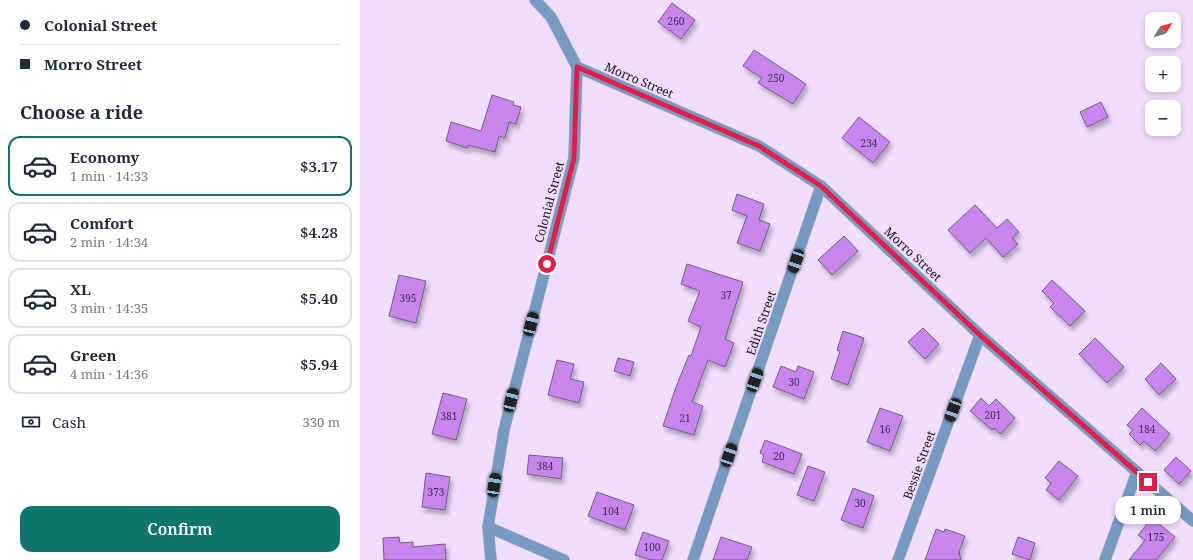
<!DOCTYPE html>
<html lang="en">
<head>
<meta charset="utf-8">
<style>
	:root { --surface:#fff; --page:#f6f6f7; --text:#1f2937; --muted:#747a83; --line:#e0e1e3; --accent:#0f766e }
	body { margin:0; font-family:"Noto Serif",serif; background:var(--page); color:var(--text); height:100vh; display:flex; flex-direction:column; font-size:15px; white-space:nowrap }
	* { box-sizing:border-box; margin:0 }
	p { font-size:13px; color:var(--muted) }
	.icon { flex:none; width:22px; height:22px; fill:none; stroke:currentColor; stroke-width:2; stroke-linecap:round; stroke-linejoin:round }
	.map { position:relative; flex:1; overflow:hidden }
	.panel { display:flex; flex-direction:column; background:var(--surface); width:360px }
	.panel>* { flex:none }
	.top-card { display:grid; align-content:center; height:88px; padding:0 20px; background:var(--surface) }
	.needle { width:26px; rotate:53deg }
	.controls { position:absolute; left:785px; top:12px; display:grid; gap:8px }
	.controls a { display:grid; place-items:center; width:36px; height:36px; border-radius:8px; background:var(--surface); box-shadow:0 2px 6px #0003; font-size:20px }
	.end { position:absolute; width:18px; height:18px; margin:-9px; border:5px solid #e11d48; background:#fff; box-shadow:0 0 0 2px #fff }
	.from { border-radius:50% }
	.bubble { position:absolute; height:28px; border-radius:12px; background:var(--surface); box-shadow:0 2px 6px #0003; font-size:13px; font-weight:600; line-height:28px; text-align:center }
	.car { position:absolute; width:12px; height:24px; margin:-12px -6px; border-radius:5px; box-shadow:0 0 3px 1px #0007; background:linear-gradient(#222 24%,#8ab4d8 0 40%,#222 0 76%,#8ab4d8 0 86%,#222 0) }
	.top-card b { display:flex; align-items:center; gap:14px; height:38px; font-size:15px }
	.top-card b+b { border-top:1px solid var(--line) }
	.top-card i { width:10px; height:10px; background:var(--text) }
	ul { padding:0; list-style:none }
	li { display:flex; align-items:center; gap:12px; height:60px; margin:0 8px 6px; padding:0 12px; border:2px solid var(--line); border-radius:12px }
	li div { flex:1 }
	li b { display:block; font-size:15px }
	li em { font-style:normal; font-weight:600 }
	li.current { border-color:var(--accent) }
	li>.icon { width:36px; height:36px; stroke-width:1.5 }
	h2 { padding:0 20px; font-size:18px; line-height:48px }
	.pay { display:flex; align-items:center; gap:10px; height:44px; padding:0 20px; font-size:15px }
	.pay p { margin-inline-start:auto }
	.cta { display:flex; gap:8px; margin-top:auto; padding:8px 20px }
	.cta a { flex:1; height:46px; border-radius:12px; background:var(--accent); color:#fff; font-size:16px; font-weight:600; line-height:46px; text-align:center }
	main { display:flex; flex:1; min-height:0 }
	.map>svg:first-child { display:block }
	.building { fill:#c786ed; stroke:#765c87; filter:url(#shadow) }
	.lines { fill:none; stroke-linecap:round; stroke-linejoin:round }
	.minor-casing { stroke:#c8b8d3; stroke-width:12 }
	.tertiary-casing { stroke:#c8b8d3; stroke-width:12 }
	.minor { stroke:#769ac2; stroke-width:11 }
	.tertiary { stroke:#769ac2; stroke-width:11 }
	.route { stroke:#e11d48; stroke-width:5 }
	.labels { text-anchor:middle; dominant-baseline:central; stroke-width:4; stroke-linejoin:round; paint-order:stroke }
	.number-label { font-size:10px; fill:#442c52 }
	.street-label { font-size:12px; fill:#190e1f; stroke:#efddfb }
</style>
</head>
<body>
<main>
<section class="panel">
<div class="top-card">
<b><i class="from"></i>Colonial Street</b>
<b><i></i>Morro Street</b>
</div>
<h2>Choose a ride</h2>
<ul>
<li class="current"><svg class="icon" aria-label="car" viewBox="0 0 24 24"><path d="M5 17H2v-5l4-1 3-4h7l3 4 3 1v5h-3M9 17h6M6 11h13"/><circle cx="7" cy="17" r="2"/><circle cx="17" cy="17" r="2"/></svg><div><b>Economy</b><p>1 min · 14:33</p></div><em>$3.17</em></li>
<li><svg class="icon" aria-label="car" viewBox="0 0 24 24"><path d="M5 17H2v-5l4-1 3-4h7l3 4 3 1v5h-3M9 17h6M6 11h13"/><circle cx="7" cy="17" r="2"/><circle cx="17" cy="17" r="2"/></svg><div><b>Comfort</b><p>2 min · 14:34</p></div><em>$4.28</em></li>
<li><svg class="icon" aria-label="car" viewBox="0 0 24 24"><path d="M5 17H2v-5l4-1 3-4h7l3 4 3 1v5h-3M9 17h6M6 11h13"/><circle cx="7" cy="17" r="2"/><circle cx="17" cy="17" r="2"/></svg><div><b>XL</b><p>3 min · 14:35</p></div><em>$5.40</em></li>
<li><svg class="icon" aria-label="car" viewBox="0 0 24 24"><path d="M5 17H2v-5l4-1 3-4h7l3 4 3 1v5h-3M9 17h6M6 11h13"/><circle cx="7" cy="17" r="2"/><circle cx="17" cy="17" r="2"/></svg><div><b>Green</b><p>4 min · 14:36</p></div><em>$5.94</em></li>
</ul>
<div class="pay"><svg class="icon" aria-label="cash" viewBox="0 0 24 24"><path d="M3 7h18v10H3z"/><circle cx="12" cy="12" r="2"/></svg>Cash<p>330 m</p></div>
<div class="cta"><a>Confirm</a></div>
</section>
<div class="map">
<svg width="833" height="560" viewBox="0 0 833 560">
	<defs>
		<filter id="shadow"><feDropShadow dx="2.5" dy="4.5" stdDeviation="2" flood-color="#0004"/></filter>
	</defs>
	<rect width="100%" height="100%" fill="#efddfb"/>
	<g class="building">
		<path d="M 312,3 L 335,20 L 321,39 L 298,22 Z"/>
		<path d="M 394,50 L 446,84 L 433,104 L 398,83 L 402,78 L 383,66 Z"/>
		<path d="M 132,95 L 154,102 L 153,105 L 161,107 L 156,124 L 149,122 L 145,138 L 139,136 L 135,152 L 108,145 L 107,148 L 86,141 L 91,122 L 121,131 Z"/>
		<path d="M 741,102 L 748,117 L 727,127 L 720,112 Z"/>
		<path d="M 499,117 L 530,142 L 513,163 L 482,138 Z"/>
		<path d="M 377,194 L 404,204 L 399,220 L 410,224 L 400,251 L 377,243 L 387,216 L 372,210 Z"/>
		<path d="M 615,205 L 637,228 L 647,219 L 659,232 L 652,238 L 658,244 L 643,257 L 626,238 L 610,253 L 588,230 Z"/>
		<path d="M 484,236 L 498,251 L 472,275 L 458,260 Z"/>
		<path d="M 327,264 L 383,282 L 365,339 L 374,343 L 365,367 L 348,360 L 332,402 L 343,406 L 334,435 L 303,426 L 316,387 L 329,355 L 331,356 L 341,327 L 328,321 L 340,291 L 321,284 Z"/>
		<path d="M 39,275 L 66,281 L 56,323 L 29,316 Z"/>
		<path d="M 692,280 L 725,311 L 710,326 L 690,307 L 694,303 L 682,291 Z"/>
		<path d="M 563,328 L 579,344 L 565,359 L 548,342 Z"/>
		<path d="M 483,331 L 504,338 L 488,385 L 471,379 L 480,351 L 477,350 Z"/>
		<path d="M 735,338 L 764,367 L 747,383 L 719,354 Z"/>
		<path d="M 258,358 L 274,362 L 270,376 L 254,371 Z"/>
		<path d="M 197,360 L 214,364 L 210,379 L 224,382 L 219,403 L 188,395 Z"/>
		<path d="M 801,363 L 816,379 L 799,395 L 785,379 Z"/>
		<path d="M 421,366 L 436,372 L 438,366 L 454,372 L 444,399 L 413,387 Z"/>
		<path d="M 83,393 L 107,399 L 96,440 L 72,434 Z"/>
		<path d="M 621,398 L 629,406 L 636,399 L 655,418 L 641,434 L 634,428 L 632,430 L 610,411 Z"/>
		<path d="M 520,408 L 543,416 L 530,451 L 507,442 Z"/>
		<path d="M 782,408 L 810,434 L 795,451 L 784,441 L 780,445 L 769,434 L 773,430 L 767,425 Z"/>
		<path d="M 405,440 L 442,454 L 434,474 L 402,462 L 404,455 L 400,453 Z"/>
		<path d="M 169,455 L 203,458 L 201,479 L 167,474 Z"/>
		<path d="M 816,457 L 831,471 L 819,484 L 804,470 Z"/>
		<path d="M 699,461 L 718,476 L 699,500 L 686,490 L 691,483 L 685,478 Z"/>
		<path d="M 448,466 L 465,472 L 454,501 L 437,495 Z"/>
		<path d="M 66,473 L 90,477 L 85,510 L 62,507 Z"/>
		<path d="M 493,488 L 514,496 L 503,528 L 481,520 Z"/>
		<path d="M 237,492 L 274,505 L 265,530 L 228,516 Z"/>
		<path d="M 792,518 L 815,537 L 796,560 L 769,560 L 785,540 L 778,535 Z"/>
		<path d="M 576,529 L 584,532 L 585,529 L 605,536 L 599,552 L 601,560 L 565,560 Z"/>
		<path d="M 283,532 L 309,541 L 302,560 L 291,560 L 275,555 Z"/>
		<path d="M 39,537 L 40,543 L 53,542 L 53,547 L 85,544 L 86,560 L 24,560 L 23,538 Z"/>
		<path d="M 361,537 L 392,547 L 387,560 L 353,560 Z"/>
		<path d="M 658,537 L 675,543 L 670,560 L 652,554 Z"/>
	</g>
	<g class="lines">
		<defs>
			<g id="minor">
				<path d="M 217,67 L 399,146 L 461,186 L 620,335 L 833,521"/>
				<path d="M 128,527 L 204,560"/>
				<path d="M 333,560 L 461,186"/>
				<path d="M 538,560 L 620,335"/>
				<path d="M 745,560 L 777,472"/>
			</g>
			<path id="tertiary" d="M 131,560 L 128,527 L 144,430 L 214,158 L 217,67 L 191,17 L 175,0"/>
		</defs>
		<use href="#minor" class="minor-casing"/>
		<use href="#tertiary" class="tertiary-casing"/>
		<use href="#minor" class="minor"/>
		<use href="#tertiary" class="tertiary"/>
	</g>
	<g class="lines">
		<path class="route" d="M 187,264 L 214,158 L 217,67 L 399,146 L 461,186 L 620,335 L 788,482"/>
	</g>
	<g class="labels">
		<g class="number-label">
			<text x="316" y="21">260</text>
			<text x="416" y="78">250</text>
			<text x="509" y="143">234</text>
			<text x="366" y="295">37</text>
			<text x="48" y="298">395</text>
			<text x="434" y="382">30</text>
			<text x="633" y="415">201</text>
			<text x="89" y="416">381</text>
			<text x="325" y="418">21</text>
			<text x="525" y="429">16</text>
			<text x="787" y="429">184</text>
			<text x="419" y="456">20</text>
			<text x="185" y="466">384</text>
			<text x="76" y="492">373</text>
			<text x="500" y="503">30</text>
			<text x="251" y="511">104</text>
			<text x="796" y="537">175</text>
			<text x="292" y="547">100</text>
		</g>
		<g class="street-label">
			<text transform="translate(279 80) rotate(23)">Morro Street</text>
			<text transform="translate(189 202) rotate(-75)">Colonial Street</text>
			<text transform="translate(553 254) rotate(43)">Morro Street</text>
			<text transform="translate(401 323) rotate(-71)">Edith Street</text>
			<text transform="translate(559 465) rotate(-70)">Bessie Street</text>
		</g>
	</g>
</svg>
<div class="controls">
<a><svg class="needle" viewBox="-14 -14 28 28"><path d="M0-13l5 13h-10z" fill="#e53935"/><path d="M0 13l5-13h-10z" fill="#747a83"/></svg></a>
<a>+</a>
<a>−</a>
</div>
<i class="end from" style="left:187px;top:264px"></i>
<i class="end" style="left:788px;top:482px"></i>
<div class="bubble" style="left:755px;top:496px;width:66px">1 min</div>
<i class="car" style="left:436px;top:261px;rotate:199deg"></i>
<i class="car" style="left:171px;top:324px;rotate:14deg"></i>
<i class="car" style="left:395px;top:380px;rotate:19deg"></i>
<i class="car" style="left:151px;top:400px;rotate:14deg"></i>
<i class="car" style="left:593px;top:410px;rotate:200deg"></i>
<i class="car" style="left:369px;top:455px;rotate:19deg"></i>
<i class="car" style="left:134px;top:485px;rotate:9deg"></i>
</div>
</main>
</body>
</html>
